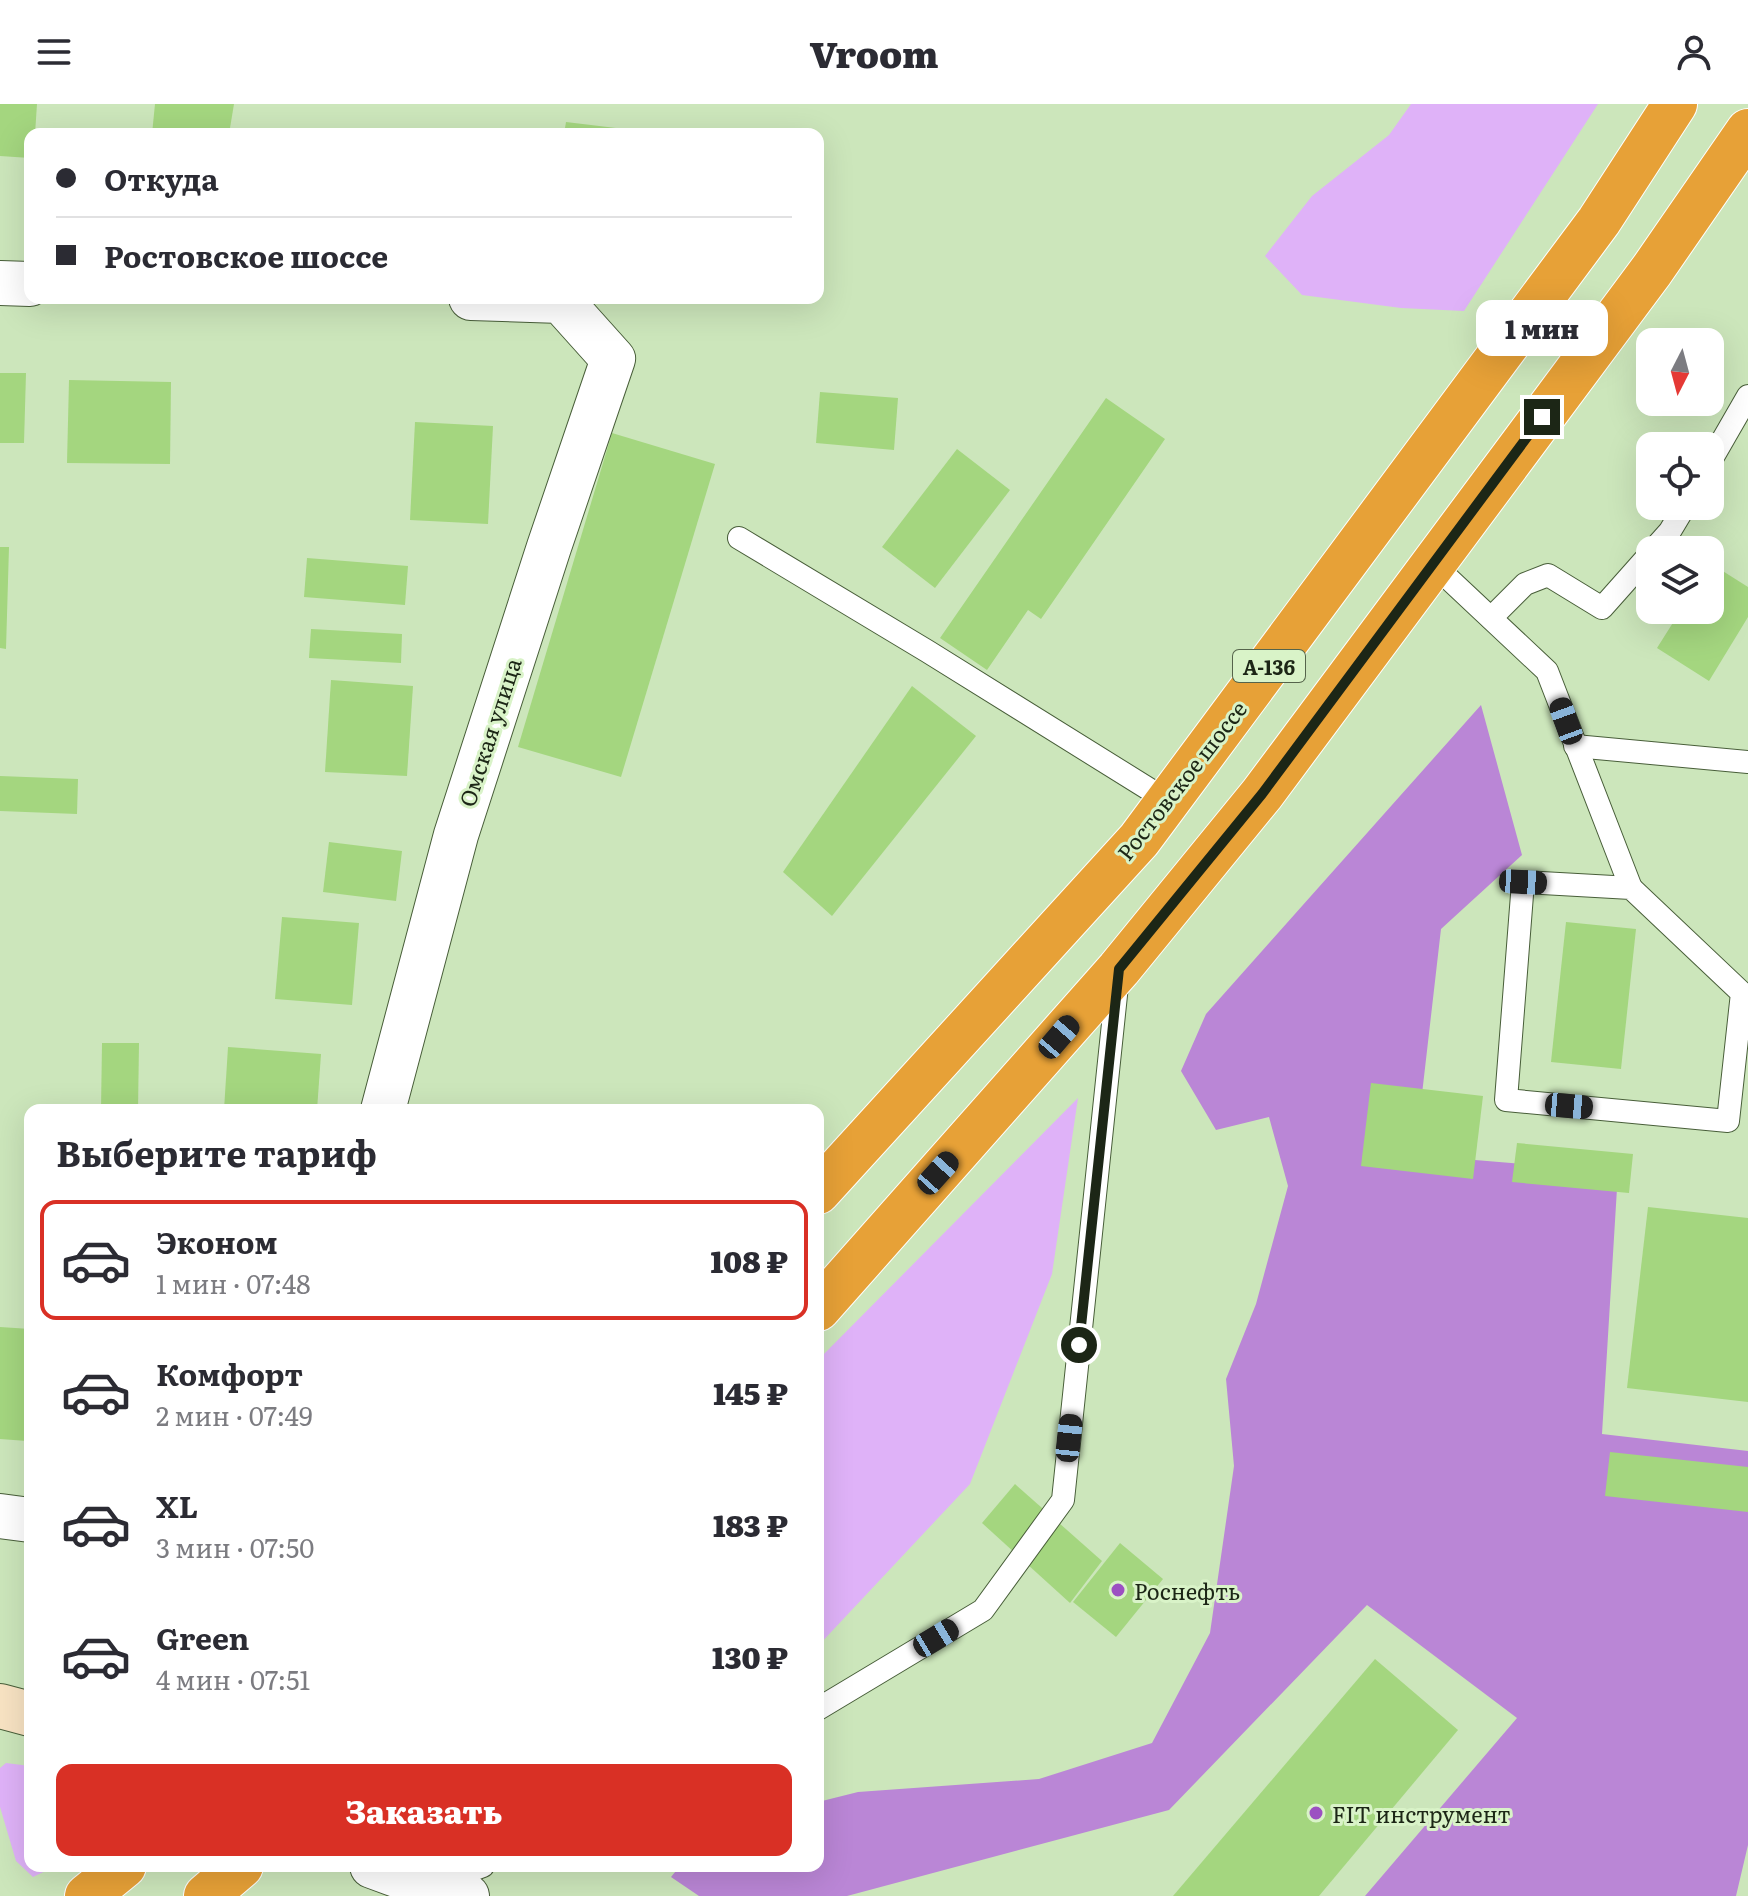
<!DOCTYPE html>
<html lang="ru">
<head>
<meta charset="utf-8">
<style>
	:root { --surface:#fff; --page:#f7f7f7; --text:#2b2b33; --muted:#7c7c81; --line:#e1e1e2; --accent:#d93025 }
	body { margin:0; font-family:Literata,serif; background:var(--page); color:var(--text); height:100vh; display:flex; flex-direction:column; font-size:30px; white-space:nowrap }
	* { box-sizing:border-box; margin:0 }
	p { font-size:26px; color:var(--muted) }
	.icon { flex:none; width:44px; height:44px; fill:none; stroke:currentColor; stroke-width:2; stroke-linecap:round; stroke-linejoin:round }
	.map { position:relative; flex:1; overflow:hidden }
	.drawer { position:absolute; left:24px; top:1000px; width:800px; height:768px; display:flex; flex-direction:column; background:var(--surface); border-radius:16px; box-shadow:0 8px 32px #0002 }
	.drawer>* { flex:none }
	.guide { position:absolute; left:24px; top:24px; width:800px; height:176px; border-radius:16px; box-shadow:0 8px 32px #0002; display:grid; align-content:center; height:176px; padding:0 32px; background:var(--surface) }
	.needle { width:52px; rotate:186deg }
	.tools { position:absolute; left:1636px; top:224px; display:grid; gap:16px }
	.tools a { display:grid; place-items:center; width:88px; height:88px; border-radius:16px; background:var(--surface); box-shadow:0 8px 32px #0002; font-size:40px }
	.end { position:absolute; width:36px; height:36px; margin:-18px; border:10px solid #1c2616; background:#fff; box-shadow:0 0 0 4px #fff }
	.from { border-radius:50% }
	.bubble { position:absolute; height:56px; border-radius:16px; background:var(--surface); box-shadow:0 8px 32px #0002; font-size:26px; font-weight:800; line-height:56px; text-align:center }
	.car { position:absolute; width:24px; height:48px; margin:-24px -12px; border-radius:10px; box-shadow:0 0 6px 2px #0007; background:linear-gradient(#222 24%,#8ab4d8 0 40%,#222 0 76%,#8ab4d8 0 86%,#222 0) }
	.guide b { display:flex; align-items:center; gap:28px; height:76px; font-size:30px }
	.guide b+b { border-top:2px solid var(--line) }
	.guide i { width:20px; height:20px; background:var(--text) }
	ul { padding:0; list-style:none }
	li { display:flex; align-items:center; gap:24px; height:120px; margin:0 16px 12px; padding:0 16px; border:4px solid transparent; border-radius:16px }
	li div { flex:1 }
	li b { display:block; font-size:30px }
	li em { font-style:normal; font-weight:800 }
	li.on { border-color:var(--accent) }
	li>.icon { width:72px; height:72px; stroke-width:1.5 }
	h2 { padding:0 32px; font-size:36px; line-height:96px }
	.primary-button { display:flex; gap:16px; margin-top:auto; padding:16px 32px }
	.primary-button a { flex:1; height:92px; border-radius:16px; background:var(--accent); color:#fff; font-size:32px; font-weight:800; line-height:92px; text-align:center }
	header { display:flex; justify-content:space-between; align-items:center; height:104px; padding:0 32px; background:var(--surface); font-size:36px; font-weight:800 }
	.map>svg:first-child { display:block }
	.green { fill:#dfb2f8 }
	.forest { fill:#ba86d6 }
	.building { fill:#a4d67f }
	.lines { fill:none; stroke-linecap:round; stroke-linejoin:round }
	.lane-casing { stroke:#485e39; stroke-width:24 }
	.street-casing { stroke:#485e39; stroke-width:46 }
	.secondary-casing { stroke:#485e39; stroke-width:46 }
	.highway-casing { stroke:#fff; stroke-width:46 }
	.lane { stroke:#fff; stroke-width:22 }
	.street { stroke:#fff; stroke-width:44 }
	.secondary { stroke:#f8e3c3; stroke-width:44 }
	.highway { stroke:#e7a137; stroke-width:44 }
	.route { stroke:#1c2616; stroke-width:10 }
	.poi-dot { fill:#9c50c2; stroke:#d9f3c8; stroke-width:3 }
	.labels { text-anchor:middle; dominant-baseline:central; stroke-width:6; stroke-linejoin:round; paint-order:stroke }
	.shield { fill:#d9f3c8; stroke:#55644b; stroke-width:2 }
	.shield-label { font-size:20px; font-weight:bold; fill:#1c2616 }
	.street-label { font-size:22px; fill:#1c2616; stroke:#d9f3c8 }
	.poi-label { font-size:22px; fill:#1c2616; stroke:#d9f3c8; text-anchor:start }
</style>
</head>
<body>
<header><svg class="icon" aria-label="menu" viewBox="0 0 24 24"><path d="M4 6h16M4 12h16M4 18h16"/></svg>Vroom<svg class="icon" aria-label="person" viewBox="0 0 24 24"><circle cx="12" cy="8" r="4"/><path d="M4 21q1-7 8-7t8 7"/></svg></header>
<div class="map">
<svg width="1748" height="1792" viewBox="0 0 1748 1792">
	<rect width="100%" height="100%" fill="#cce6bb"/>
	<g class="green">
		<path d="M 1411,0 L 1598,0 L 1464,207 L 1401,204 L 1302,191 L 1265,152 L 1312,92 L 1389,31 Z"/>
		<path d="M 1078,994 L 1052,1170 L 970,1380 L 818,1542 L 818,1256 Z"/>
		<path d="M 6,1659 L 30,1662 L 30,1762 L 56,1762 L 33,1773 L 16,1757 L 0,1703 L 0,1664 Z"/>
	</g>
	<path class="forest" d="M 1481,601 L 1522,751 L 1441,825 L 1415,1051 L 1618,1068 L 1602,1330 L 1748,1347 L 1748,1741 L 1736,1792 L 1365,1792 L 1517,1614 L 1367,1501 L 1169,1706 L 847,1792 L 699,1792 L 671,1773 L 680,1762 L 818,1762 L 818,1698 L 858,1688 L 1039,1675 L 1152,1639 L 1210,1529 L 1234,1362 L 1226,1275 L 1256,1200 L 1288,1082 L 1269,1013 L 1216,1026 L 1181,967 L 1206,910 Z"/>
	<g class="building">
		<path d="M 0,0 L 37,0 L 35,30 L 30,30 L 30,54 L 0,52 Z"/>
		<path d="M 155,0 L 234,0 L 229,30 L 152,30 Z"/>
		<path d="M 566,18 L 649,28 L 649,30 L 564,30 Z"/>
		<path d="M 0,269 L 26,269 L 24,339 L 0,339 Z"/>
		<path d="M 69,276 L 171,278 L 170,360 L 67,359 Z"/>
		<path d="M 820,288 L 898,294 L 894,346 L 816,339 Z"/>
		<path d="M 1106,294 L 1165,335 L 1041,515 L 1028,506 L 987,566 L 940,534 Z"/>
		<path d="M 415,318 L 493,322 L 488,420 L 410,416 Z"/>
		<path d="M 612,329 L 715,360 L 621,673 L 518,643 Z"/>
		<path d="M 957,345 L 1010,386 L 935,484 L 882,443 Z"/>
		<path d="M 0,443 L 9,443 L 6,545 L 0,544 Z"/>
		<path d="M 307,454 L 408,462 L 405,501 L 304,493 Z"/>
		<path d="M 1710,459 L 1748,483 L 1748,513 L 1709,577 L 1657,544 L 1681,506 L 1710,506 Z"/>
		<path d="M 311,525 L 402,530 L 401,559 L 309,554 Z"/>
		<path d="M 331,576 L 413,582 L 407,672 L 325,668 Z"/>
		<path d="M 912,582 L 976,632 L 832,812 L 783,768 Z"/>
		<path d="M 0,672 L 78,675 L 77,710 L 0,707 Z"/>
		<path d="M 329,738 L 402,747 L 396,797 L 323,788 Z"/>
		<path d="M 282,813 L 359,819 L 352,901 L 275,895 Z"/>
		<path d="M 1566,818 L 1636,825 L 1621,965 L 1551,958 Z"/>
		<path d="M 102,939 L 139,939 L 138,1006 L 101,1006 Z"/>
		<path d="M 228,943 L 321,950 L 317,1006 L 224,1006 Z"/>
		<path d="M 1371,979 L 1483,992 L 1473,1075 L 1361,1062 Z"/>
		<path d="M 1517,1039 L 1633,1050 L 1629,1089 L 1512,1078 Z"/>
		<path d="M 1648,1103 L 1748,1114 L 1748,1298 L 1627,1284 Z"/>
		<path d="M 0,1223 L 30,1225 L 30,1299 L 27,1337 L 0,1335 Z"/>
		<path d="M 1610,1348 L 1748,1363 L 1748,1408 L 1605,1392 Z"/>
		<path d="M 1015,1380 L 1102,1457 L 1070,1499 L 982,1419 Z"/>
		<path d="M 1120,1439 L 1163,1475 L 1116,1533 L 1073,1498 Z"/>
		<path d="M 1375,1555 L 1458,1626 L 1319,1792 L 1173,1792 Z"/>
	</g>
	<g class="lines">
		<defs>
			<g id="lane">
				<path d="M 1710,358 L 1748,292"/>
				<path d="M 739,434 L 927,547 L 1168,697"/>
				<path d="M 1653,446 L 1670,427 L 1685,402"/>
				<path d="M 1433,460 L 1547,567 L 1631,784"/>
				<path d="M 1491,514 L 1525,480 L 1548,471 L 1602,504 L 1650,450"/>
				<path d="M 1575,642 L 1748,658"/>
				<path d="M 1523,778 L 1631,784 L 1742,889 L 1728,1017 L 1506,996 Z"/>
				<path d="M 818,1605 L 983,1506 L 1063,1396 L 1118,872"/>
				<path d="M 438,1779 L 483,1762"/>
			</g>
			<g id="street">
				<path d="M 0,179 L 30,180"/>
				<path d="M 383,1006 L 456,731 L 549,443 L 613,255 L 561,197 L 471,194"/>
				<path d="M 0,1412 L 30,1416"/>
				<path d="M 372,1762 L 410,1776 L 467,1792"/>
			</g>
			<path id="secondary" d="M 0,1602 L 30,1610"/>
			<g id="highway">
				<path d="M 818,1088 L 1139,736 L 1599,117 L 1675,0"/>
				<path d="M 818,1205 L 1119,865 L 1262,690 L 1652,166 L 1748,27"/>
				<path d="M 87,1792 L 124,1762"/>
				<path d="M 206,1792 L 241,1762"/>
			</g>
		</defs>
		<use href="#lane" class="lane-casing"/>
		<use href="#street" class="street-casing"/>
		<use href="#secondary" class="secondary-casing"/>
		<use href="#highway" class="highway-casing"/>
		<use href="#lane" class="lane"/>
		<use href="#street" class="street"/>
		<use href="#secondary" class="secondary"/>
		<use href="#highway" class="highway"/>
	</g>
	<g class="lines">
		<path class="route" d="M 1079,1241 L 1119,865 L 1262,690 L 1542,313"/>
	</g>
	<g class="poi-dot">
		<circle cx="1118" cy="1486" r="8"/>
		<circle cx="1316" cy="1709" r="8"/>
	</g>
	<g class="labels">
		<rect class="shield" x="1233" y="546" width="72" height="32" rx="6"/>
		<g class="shield-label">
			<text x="1269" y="562">А-136</text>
		</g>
		<g class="street-label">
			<text transform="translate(489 628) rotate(-72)">Омская улица</text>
			<text transform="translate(1181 676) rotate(-52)">Ростовское шоссе</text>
		</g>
		<g class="poi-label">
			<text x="1134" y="1486">Роснефть</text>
			<text x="1332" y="1709">FIT инструмент</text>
		</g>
	</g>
</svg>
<div class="tools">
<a><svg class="needle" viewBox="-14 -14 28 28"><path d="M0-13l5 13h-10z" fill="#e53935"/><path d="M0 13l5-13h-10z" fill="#7c7c81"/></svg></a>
<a><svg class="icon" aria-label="locate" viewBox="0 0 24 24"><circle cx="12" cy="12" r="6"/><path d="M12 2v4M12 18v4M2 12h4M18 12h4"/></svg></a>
<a><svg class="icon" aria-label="layers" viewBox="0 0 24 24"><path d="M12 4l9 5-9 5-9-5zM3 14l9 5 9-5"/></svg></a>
</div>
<i class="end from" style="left:1079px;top:1241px"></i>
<i class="end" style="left:1542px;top:313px"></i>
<div class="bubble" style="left:1476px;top:196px;width:132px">1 мин</div>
<i class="car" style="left:1566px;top:617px;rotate:340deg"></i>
<i class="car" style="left:1523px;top:778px;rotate:93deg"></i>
<i class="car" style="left:1059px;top:933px;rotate:41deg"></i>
<i class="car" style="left:1569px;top:1002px;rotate:95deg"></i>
<i class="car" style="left:938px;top:1069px;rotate:42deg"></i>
<i class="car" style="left:1069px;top:1334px;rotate:6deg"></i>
<i class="car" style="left:936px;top:1534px;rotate:59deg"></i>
<div class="guide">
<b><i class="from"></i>Откуда</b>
<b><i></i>Ростовское шоссе</b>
</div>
<section class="drawer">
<h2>Выберите тариф</h2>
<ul>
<li class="on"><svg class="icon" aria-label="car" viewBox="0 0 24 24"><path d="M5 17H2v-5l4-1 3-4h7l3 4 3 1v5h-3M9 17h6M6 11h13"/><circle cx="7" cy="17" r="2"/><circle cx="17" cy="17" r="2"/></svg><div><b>Эконом</b><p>1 мин · 07:48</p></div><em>108 ₽</em></li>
<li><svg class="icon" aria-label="car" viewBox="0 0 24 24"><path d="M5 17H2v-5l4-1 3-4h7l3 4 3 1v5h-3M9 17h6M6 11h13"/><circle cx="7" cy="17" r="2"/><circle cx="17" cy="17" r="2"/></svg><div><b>Комфорт</b><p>2 мин · 07:49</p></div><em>145 ₽</em></li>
<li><svg class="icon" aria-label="car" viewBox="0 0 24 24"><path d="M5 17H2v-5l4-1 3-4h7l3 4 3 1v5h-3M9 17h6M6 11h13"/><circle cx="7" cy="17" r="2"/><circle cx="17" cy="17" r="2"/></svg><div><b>XL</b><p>3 мин · 07:50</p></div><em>183 ₽</em></li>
<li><svg class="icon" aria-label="car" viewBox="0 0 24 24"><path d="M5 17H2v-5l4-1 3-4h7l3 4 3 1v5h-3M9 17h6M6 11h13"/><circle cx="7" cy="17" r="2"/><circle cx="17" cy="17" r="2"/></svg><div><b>Green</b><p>4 мин · 07:51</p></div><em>130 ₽</em></li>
</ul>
<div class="primary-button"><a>Заказать</a></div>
</section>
</div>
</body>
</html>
